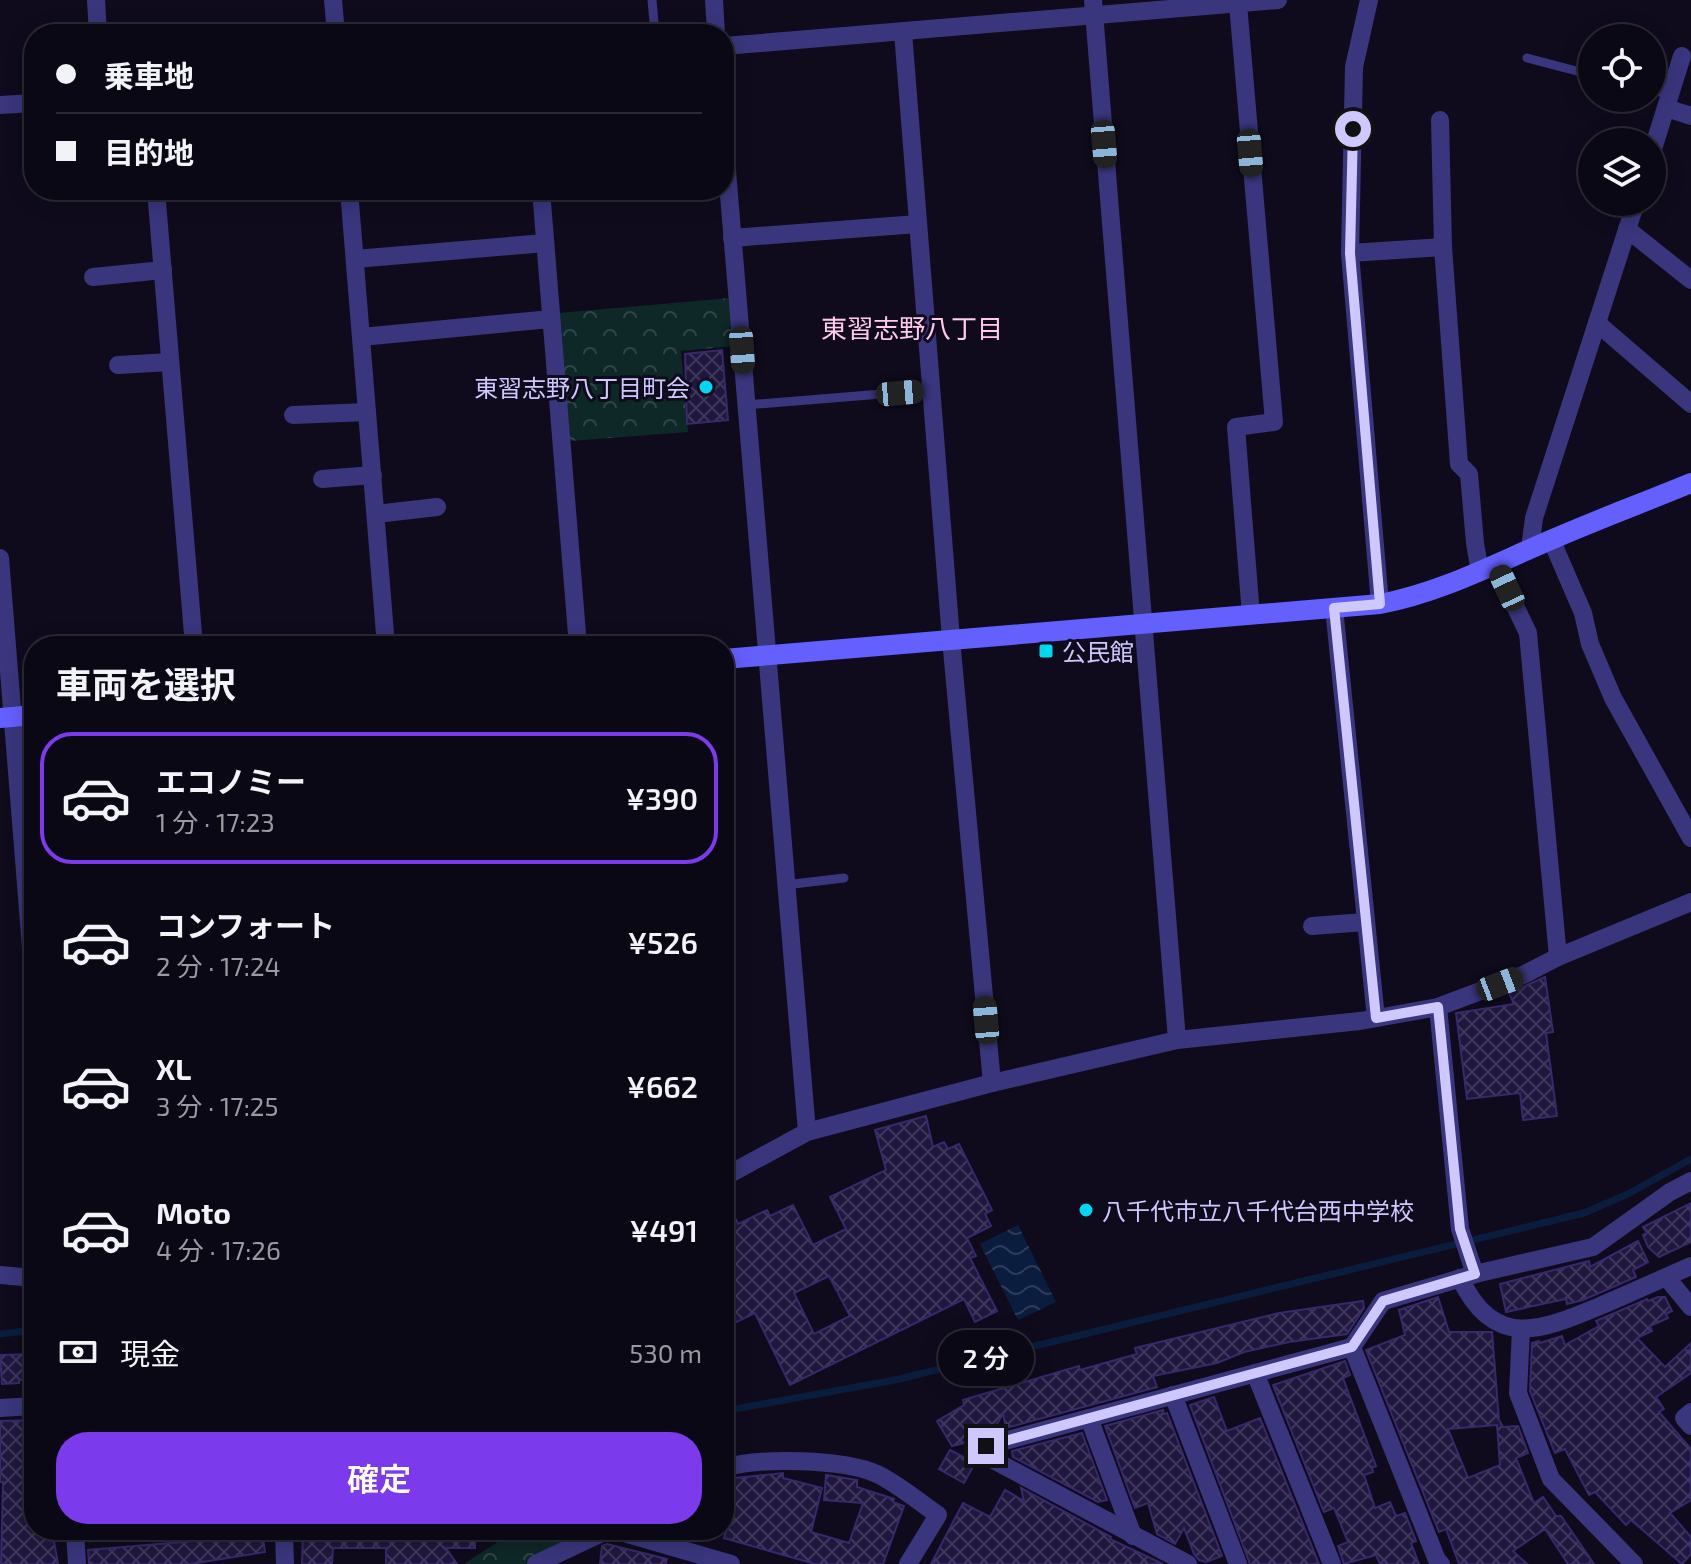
<!DOCTYPE html>
<html lang="ja">
<head>
<meta charset="utf-8">
<style>
	:root { --surface:#0b0816; --page:#14111f; --text:#f1f3f6; --muted:#9a9aa1; --line:#2b2935; --accent:#7c3aed }
	body { margin:0; font-family:"Exo 2","Noto Sans JP",sans-serif; background:var(--page); color:var(--text); height:100vh; display:flex; flex-direction:column; font-size:30px; white-space:nowrap }
	* { box-sizing:border-box; margin:0 }
	p { font-size:26px; color:var(--muted) }
	.icon { flex:none; width:44px; height:44px; fill:none; stroke:currentColor; stroke-width:2; stroke-linecap:round; stroke-linejoin:round }
	.map { position:relative; flex:1; overflow:hidden }
	.details { position:absolute; left:24px; top:636px; width:710px; height:904px; display:flex; flex-direction:column; background:var(--surface); border-radius:32px; box-shadow:0 4px 20px #0003,0 0 0 2px var(--line) }
	.details>* { flex:none }
	.guide { position:absolute; left:24px; top:24px; width:710px; height:176px; border-radius:32px; box-shadow:0 4px 20px #0003,0 0 0 2px var(--line); display:grid; align-content:center; height:176px; padding:0 32px; background:var(--surface) }
	.controls { position:absolute; left:1578px; top:24px; display:grid; gap:16px }
	.controls a { display:grid; place-items:center; width:88px; height:88px; border-radius:50%; background:var(--surface); box-shadow:0 4px 20px #0003,0 0 0 2px var(--line); font-size:40px }
	.end { position:absolute; width:36px; height:36px; margin:-18px; border:10px solid #cfc8ff; background:#111; box-shadow:0 0 0 4px #111 }
	.from { border-radius:50% }
	.bubble { position:absolute; height:56px; border-radius:28px; background:var(--surface); box-shadow:0 4px 20px #0003,0 0 0 2px var(--line); font-size:26px; font-weight:600; line-height:56px; text-align:center }
	.car { position:absolute; width:24px; height:48px; margin:-24px -12px; border-radius:10px; box-shadow:0 0 6px 2px #0007; background:linear-gradient(#222 24%,#8ab4d8 0 40%,#222 0 76%,#8ab4d8 0 86%,#222 0) }
	.guide b { display:flex; align-items:center; gap:28px; height:76px; font-size:30px }
	.guide b+b { border-top:2px solid var(--line) }
	.guide i { width:20px; height:20px; background:var(--text) }
	ul { padding:0; list-style:none }
	li { display:flex; align-items:center; gap:24px; height:132px; margin:0 16px 12px; padding:0 16px; border:4px solid transparent; border-radius:32px }
	li div { flex:1 }
	li b { display:block; font-size:30px }
	li em { font-style:normal; font-weight:600 }
	li.on { border-color:var(--accent) }
	li>.icon { width:72px; height:72px; stroke-width:1.5 }
	h2 { padding:0 32px; font-size:36px; line-height:96px }
	.pay { display:flex; align-items:center; gap:20px; height:88px; padding:0 32px; font-size:30px }
	.pay p { margin-inline-start:auto }
	.action { display:flex; gap:16px; margin-top:auto; padding:16px 32px }
	.action a { flex:1; height:92px; border-radius:32px; background:var(--accent); color:#fff; font-size:32px; font-weight:600; line-height:92px; text-align:center }
	.map>svg:first-child { display:block }
	.park { fill:url(#park-crowns) }
	.water { fill:url(#water-waves) }
	.lines { fill:none; stroke-linecap:round; stroke-linejoin:round }
	.stream { stroke:#0a1d3e; stroke-width:7 }
	.building { fill:url(#building-cross-hatch); stroke:#37296b; stroke-width:2; fill-rule:evenodd }
	.lane { stroke:#39367d; stroke-width:9 }
	.street { stroke:#39367d; stroke-width:18 }
	.secondary { stroke:#645fff; stroke-width:20 }
	.route { stroke:#cfc8ff; stroke-width:10 }
	.poi-dot { fill:#00d8f3; stroke:#0f0b1d; stroke-width:3 }
	.labels { text-anchor:middle; dominant-baseline:central; stroke-width:6; stroke-linejoin:round; paint-order:stroke }
	.poi-label { font-size:24px; fill:#cfc8ff; stroke:#0f0b1d; text-anchor:start }
	.neighbourhood-label { font-size:26px; fill:#ffcaeb; stroke:#0f0b1d }
</style>
</head>
<body>
<div class="map">
<svg width="1691" height="1564" viewBox="0 0 1691 1564">
	<defs>
		<pattern id="park-crowns" width="20" height="18" patternUnits="userSpaceOnUse" patternTransform="scale(2)"><rect width="20" height="18" fill="#0e2727"/><path d="M2 6a3 3 0 1 1 6 0M12 15a3 3 0 1 1 6 0" fill="none" stroke="#304547"/></pattern>
		<pattern id="water-waves" width="16" height="10" patternUnits="userSpaceOnUse" patternTransform="scale(2)"><rect width="16" height="10" fill="#0a1d3e"/><path d="M0 5q4-4 8 0t8 0" fill="none" stroke="#2d3c5b"/></pattern>
		<pattern id="building-cross-hatch" width="8" height="8" patternUnits="userSpaceOnUse" patternTransform="scale(2)"><rect width="8" height="8" fill="#20173e"/><path d="M0 0l8 8M0 8l8-8" fill="none" stroke="#3f375b"/></pattern>
	</defs>
	<rect width="100%" height="100%" fill="#0f0b1d"/>
	<g class="park">
		<path d="M 730,298 L 735,346 L 681,351 L 688,432 L 570,441 L 559,313 Z"/>
		<path d="M 88,1530 L 169,1530 L 169,1532 L 129,1535 L 88,1543 Z"/>
		<path d="M 516,1530 L 594,1530 L 528,1560 L 526,1564 L 464,1564 Z"/>
	</g>
	<path class="water" d="M 1018,1225 L 1056,1302 L 1018,1320 L 980,1244 Z"/>
	<g class="lines">
		<g class="stream">
			<path d="M 0,1334 L 34,1330"/>
			<path d="M 724,1411 L 895,1380 L 1584,1213 L 1628,1194 L 1691,1159"/>
		</g>
	</g>
	<g class="building">
		<path d="M 722,350 L 728,420 L 687,424 L 685,354 Z"/>
		<path d="M 1545,977 L 1553,1032 L 1546,1033 L 1557,1116 L 1523,1120 L 1520,1093 L 1467,1099 L 1456,1013 L 1514,1004 L 1509,993 Z"/>
		<path d="M 926,1116 L 933,1147 L 944,1142 L 948,1149 L 959,1144 L 992,1210 L 985,1214 L 991,1226 L 967,1238 L 976,1256 L 970,1258 L 997,1311 L 975,1322 L 964,1299 L 790,1385 L 755,1313 L 724,1328 L 724,1194 L 738,1224 L 767,1210 L 770,1216 L 793,1205 L 813,1245 L 846,1229 L 830,1197 L 886,1170 L 875,1130 ZM 829,1276 L 850,1316 L 814,1334 L 794,1293 Z"/>
		<path d="M 1691,1203 L 1691,1242 L 1659,1257 L 1648,1247 L 1643,1235 L 1647,1233 L 1643,1227 Z"/>
		<path d="M 1638,1241 L 1648,1262 L 1633,1270 L 1636,1277 L 1583,1300 L 1567,1304 L 1566,1299 L 1561,1300 L 1506,1312 L 1500,1284 L 1589,1261 L 1590,1267 Z"/>
		<path d="M 1438,1297 L 1449,1332 L 1492,1332 L 1499,1420 L 1503,1427 L 1518,1426 L 1528,1453 L 1516,1458 L 1534,1503 L 1543,1497 L 1556,1516 L 1561,1516 L 1594,1564 L 1568,1564 L 1545,1529 L 1513,1551 L 1527,1564 L 1459,1564 L 1446,1529 L 1439,1532 L 1366,1350 L 1405,1335 L 1399,1310 ZM 1497,1425 L 1500,1465 L 1468,1478 L 1448,1429 Z"/>
		<path d="M 1658,1297 L 1665,1297 L 1672,1311 L 1666,1314 L 1668,1318 L 1650,1326 L 1652,1331 L 1637,1338 L 1665,1367 L 1691,1343 L 1691,1373 L 1656,1397 L 1664,1409 L 1659,1412 L 1691,1449 L 1691,1500 L 1670,1513 L 1691,1537 L 1691,1554 L 1682,1564 L 1631,1520 L 1626,1525 L 1595,1492 L 1589,1495 L 1565,1449 L 1555,1453 L 1530,1391 L 1532,1343 L 1539,1341 L 1540,1343 L 1562,1336 L 1565,1345 L 1599,1326 L 1596,1321 L 1647,1299 L 1648,1301 Z"/>
		<path d="M 1363,1301 L 1364,1308 L 1347,1334 L 1289,1342 L 1244,1352 L 1217,1363 L 1153,1376 L 1157,1387 L 1006,1428 L 1003,1414 L 992,1432 L 976,1440 L 952,1446 L 937,1421 L 964,1405 L 963,1400 L 1079,1366 L 1080,1370 L 1137,1354 L 1135,1348 L 1279,1313 Z"/>
		<path d="M 34,1354 L 34,1379 L 19,1380 L 19,1383 L 2,1384 L 0,1355 Z"/>
		<path d="M 1345,1361 L 1350,1375 L 1343,1378 L 1376,1466 L 1372,1468 L 1373,1472 L 1364,1475 L 1375,1508 L 1390,1502 L 1396,1516 L 1405,1513 L 1416,1541 L 1411,1543 L 1419,1564 L 1380,1564 L 1376,1555 L 1344,1564 L 1338,1546 L 1348,1542 L 1334,1508 L 1324,1512 L 1273,1385 Z"/>
		<path d="M 1214,1397 L 1227,1431 L 1260,1418 L 1319,1564 L 1250,1564 L 1190,1405 Z"/>
		<path d="M 1163,1410 L 1164,1414 L 1167,1413 L 1222,1556 L 1206,1562 L 1199,1560 L 1194,1554 L 1184,1528 L 1175,1544 L 1157,1534 L 1148,1503 L 1135,1508 L 1105,1426 Z"/>
		<path d="M 34,1420 L 34,1530 L 52,1530 L 58,1564 L 1,1564 L 3,1482 L 0,1482 L 0,1421 Z"/>
		<path d="M 1082,1433 L 1107,1500 L 1098,1502 L 1013,1457 L 1012,1451 Z"/>
		<path d="M 950,1450 L 975,1463 L 964,1483 L 939,1469 Z"/>
		<path d="M 783,1473 L 783,1478 L 822,1488 L 811,1532 L 849,1543 L 863,1503 L 824,1500 L 826,1475 L 857,1480 L 857,1487 L 894,1499 L 893,1502 L 904,1506 L 883,1564 L 815,1564 L 724,1538 L 735,1501 L 735,1478 Z"/>
		<path d="M 1021,1488 L 1111,1537 L 1110,1539 L 1163,1564 L 931,1564 L 963,1503 L 990,1517 L 1005,1490 L 1024,1501 Z"/>
		<path d="M 243,1530 L 262,1530 L 265,1552 L 190,1564 L 89,1564 L 88,1550 L 194,1541 L 194,1538 Z"/>
		<path d="M 303,1530 L 475,1530 L 475,1548 L 446,1548 L 457,1564 L 386,1564 L 386,1548 L 333,1548 L 332,1564 L 302,1564 Z"/>
		<path d="M 607,1544 L 667,1559 L 666,1564 L 600,1564 L 602,1546 Z"/>
	</g>
	<g class="lines">
		<g class="lane">
			<path d="M 652,0 L 655,34"/>
			<path d="M 1527,58 L 1592,75"/>
			<path d="M 1652,90 L 1670,95"/>
			<path d="M 746,405 L 931,390"/>
			<path d="M 785,885 L 844,878"/>
		</g>
		<g class="street">
			<path d="M 96,0 L 98,34"/>
			<path d="M 333,0 L 336,34"/>
			<path d="M 714,0 L 716,34"/>
			<path d="M 1093,0 L 1177,1040"/>
			<path d="M 1369,0 L 1354,67 L 1350,253 L 1380,604"/>
			<path d="M 1238,4 L 1274,422 L 1236,427 L 1251,615"/>
			<path d="M 903,32 L 951,639 L 992,1083"/>
			<path d="M 724,46 L 1278,0"/>
			<path d="M 0,105 L 34,103"/>
			<path d="M 1666,108 L 1691,116"/>
			<path d="M 1440,120 L 1443,247 L 1459,464 L 1469,474 L 1475,543 L 1480,572"/>
			<path d="M 724,135 L 807,1132"/>
			<path d="M 1652,152 L 1682,56"/>
			<path d="M 156,190 L 194,646"/>
			<path d="M 349,190 L 386,646"/>
			<path d="M 541,190 L 578,646"/>
			<path d="M 1627,229 L 1691,280"/>
			<path d="M 732,238 L 918,224"/>
			<path d="M 1350,253 L 1443,247"/>
			<path d="M 355,259 L 545,243"/>
			<path d="M 93,277 L 163,270"/>
			<path d="M 1597,323 L 1691,404"/>
			<path d="M 361,337 L 551,319"/>
			<path d="M 118,365 L 170,362"/>
			<path d="M 293,415 L 367,412"/>
			<path d="M 322,479 L 373,475"/>
			<path d="M 376,514 L 437,507"/>
			<path d="M 1551,539 L 1583,613 L 1590,644 L 1613,698 L 1691,838"/>
			<path d="M 1530,549 L 1534,518 L 1636,202"/>
			<path d="M 0,558 L 34,985"/>
			<path d="M 1496,566 L 1528,633 L 1558,957"/>
			<path d="M 1334,608 L 1376,1018"/>
			<path d="M 1312,926 L 1365,922"/>
			<path d="M 1438,1007 L 1460,1229 L 1475,1274"/>
			<path d="M 724,1177 L 807,1132 L 992,1083 L 1177,1040 L 1360,1021 L 1438,1007 L 1523,975 L 1558,957 L 1691,902"/>
			<path d="M 0,1275 L 34,1278"/>
			<path d="M 1460,1278 C 1494,1350 1540,1331 1600,1306 C 1631,1293 1661,1279 1691,1266"/>
			<path d="M 1667,1278 L 1691,1307"/>
			<path d="M 1521,1330 L 1518,1393 L 1551,1479 L 1634,1564"/>
			<path d="M 1352,1347 L 1437,1560 L 1441,1564"/>
			<path d="M 1255,1373 L 1332,1564"/>
			<path d="M 1173,1395 L 1238,1564"/>
			<path d="M 0,1408 L 34,1406"/>
			<path d="M 1691,1412 L 1684,1418 L 1691,1426"/>
			<path d="M 1089,1418 L 1133,1536"/>
			<path d="M 724,1468 C 758,1457 844,1459 877,1474 C 898,1484 919,1502 938,1515 L 908,1564"/>
			<path d="M 75,1530 L 77,1564"/>
			<path d="M 284,1530 L 285,1564"/>
			<path d="M 614,1530 L 731,1564"/>
			<path d="M 536,1564 L 608,1530"/>
			<path d="M 1188,1564 L 986,1456 L 986,1446 L 1352,1347 L 1383,1301 L 1475,1274 L 1593,1247 L 1670,1192 L 1691,1181"/>
		</g>
		<g class="secondary">
			<path d="M 724,659 L 1380,604 C 1443,592 1496,563 1553,539 C 1599,519 1645,502 1691,483"/>
			<path d="M 0,718 L 34,715"/>
		</g>
	</g>
	<g class="lines">
		<path class="route" d="M 986,1446 L 1352,1347 L 1383,1301 L 1475,1274 L 1460,1229 L 1438,1007 L 1376,1018 L 1334,608 L 1380,604 L 1350,253 L 1353,129"/>
	</g>
	<g class="poi-dot">
		<circle cx="706" cy="387" r="8"/>
		<rect x="1038" y="643" width="16" height="16" rx="4"/>
		<circle cx="1086" cy="1210" r="8"/>
	</g>
	<g class="labels">
		<g class="poi-label">
			<text x="690" y="387" text-anchor="end">東習志野八丁目町会</text>
			<text x="1062" y="651">公民館</text>
			<text x="1102" y="1210">八千代市立八千代台西中学校</text>
		</g>
		<g class="neighbourhood-label">
			<text x="912" y="327">東習志野八丁目</text>
		</g>
	</g>
</svg>
<div class="controls">
<a><svg class="icon" aria-label="locate" viewBox="0 0 24 24"><circle cx="12" cy="12" r="6"/><path d="M12 2v4M12 18v4M2 12h4M18 12h4"/></svg></a>
<a><svg class="icon" aria-label="layers" viewBox="0 0 24 24"><path d="M12 4l9 5-9 5-9-5zM3 14l9 5 9-5"/></svg></a>
</div>
<i class="end from" style="left:1353px;top:129px"></i>
<i class="end" style="left:986px;top:1446px"></i>
<div class="bubble" style="left:938px;top:1330px;width:96px">2 分</div>
<i class="car" style="left:1104px;top:144px;rotate:175deg"></i>
<i class="car" style="left:1250px;top:153px;rotate:175deg"></i>
<i class="car" style="left:742px;top:350px;rotate:176deg"></i>
<i class="car" style="left:900px;top:393px;rotate:85deg"></i>
<i class="car" style="left:1507px;top:588px;rotate:335deg"></i>
<i class="car" style="left:1500px;top:984px;rotate:69deg"></i>
<i class="car" style="left:986px;top:1020px;rotate:355deg"></i>
<div class="guide">
<b><i class="from"></i>乗車地</b>
<b><i></i>目的地</b>
</div>
<section class="details">
<h2>車両を選択</h2>
<ul>
<li class="on"><svg class="icon" aria-label="car" viewBox="0 0 24 24"><path d="M5 17H2v-5l4-1 3-4h7l3 4 3 1v5h-3M9 17h6M6 11h13"/><circle cx="7" cy="17" r="2"/><circle cx="17" cy="17" r="2"/></svg><div><b>エコノミー</b><p>1 分 · 17:23</p></div><em>¥390</em></li>
<li><svg class="icon" aria-label="car" viewBox="0 0 24 24"><path d="M5 17H2v-5l4-1 3-4h7l3 4 3 1v5h-3M9 17h6M6 11h13"/><circle cx="7" cy="17" r="2"/><circle cx="17" cy="17" r="2"/></svg><div><b>コンフォート</b><p>2 分 · 17:24</p></div><em>¥526</em></li>
<li><svg class="icon" aria-label="car" viewBox="0 0 24 24"><path d="M5 17H2v-5l4-1 3-4h7l3 4 3 1v5h-3M9 17h6M6 11h13"/><circle cx="7" cy="17" r="2"/><circle cx="17" cy="17" r="2"/></svg><div><b>XL</b><p>3 分 · 17:25</p></div><em>¥662</em></li>
<li><svg class="icon" aria-label="car" viewBox="0 0 24 24"><path d="M5 17H2v-5l4-1 3-4h7l3 4 3 1v5h-3M9 17h6M6 11h13"/><circle cx="7" cy="17" r="2"/><circle cx="17" cy="17" r="2"/></svg><div><b>Moto</b><p>4 分 · 17:26</p></div><em>¥491</em></li>
</ul>
<div class="pay"><svg class="icon" aria-label="cash" viewBox="0 0 24 24"><path d="M3 7h18v10H3z"/><circle cx="12" cy="12" r="2"/></svg>現金<p>530 m</p></div>
<div class="action"><a>確定</a></div>
</section>
</div>
</body>
</html>
